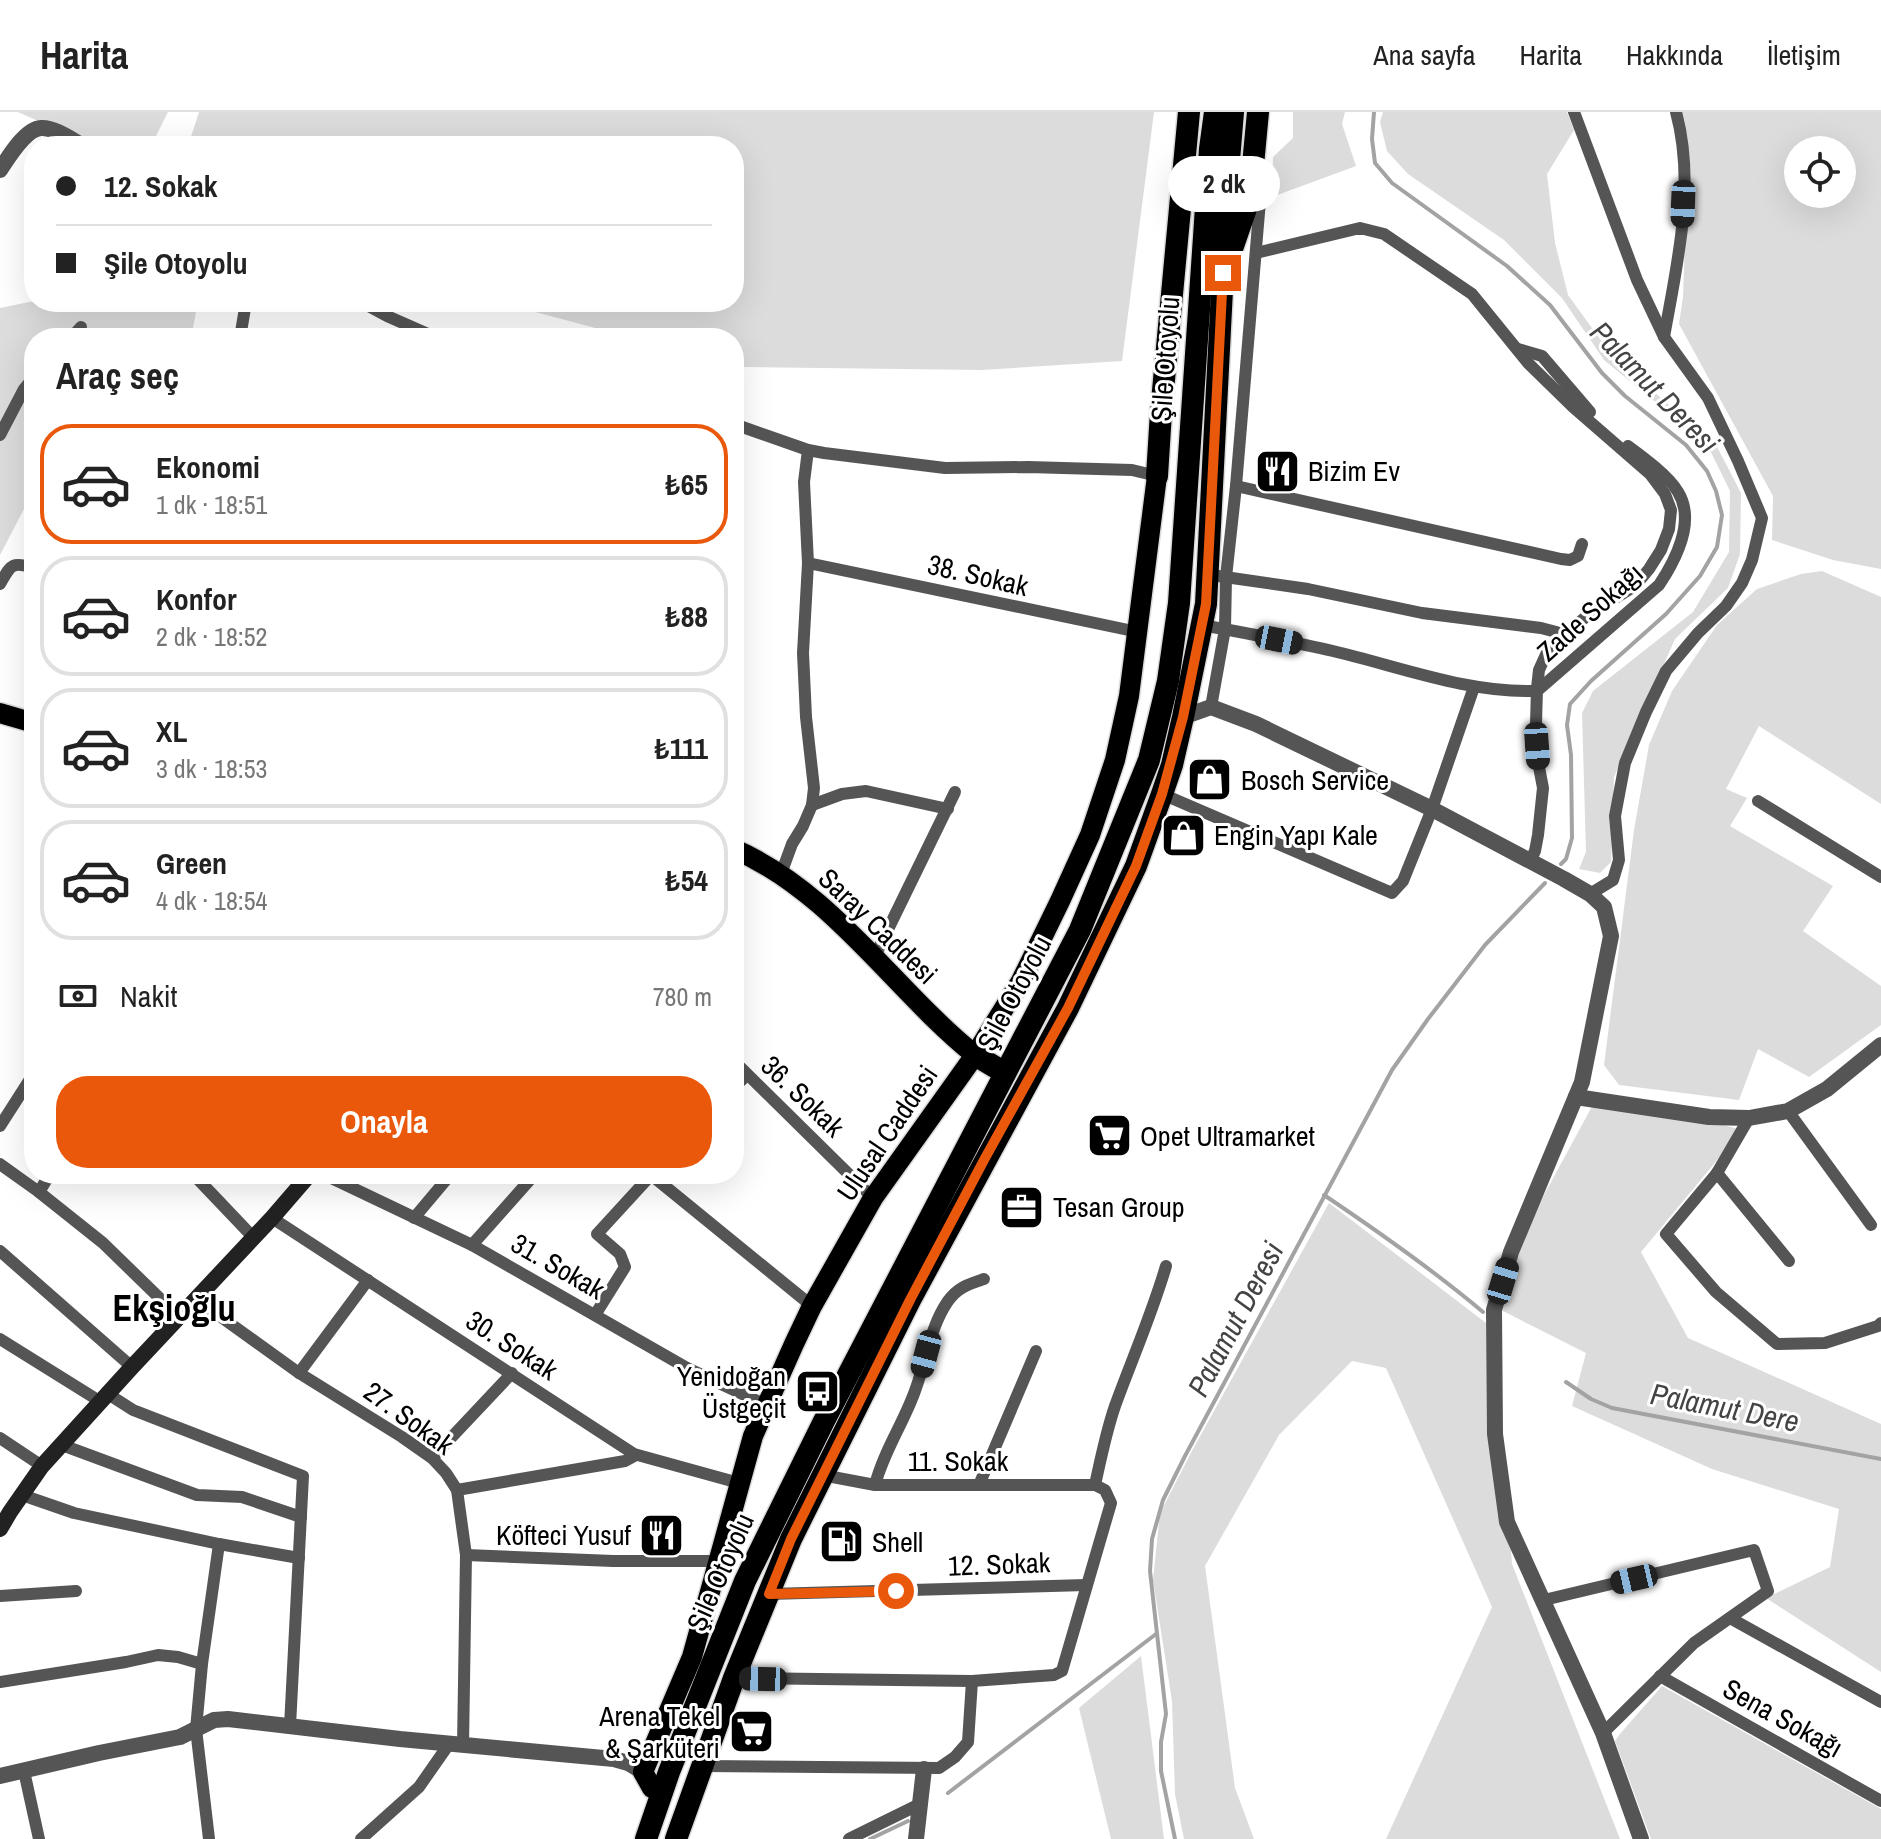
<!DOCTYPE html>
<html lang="tr">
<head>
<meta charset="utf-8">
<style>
	:root { --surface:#fff; --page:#f6f6f6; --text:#222; --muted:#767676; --line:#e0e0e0; --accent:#ea580c }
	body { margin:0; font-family:"Archivo Narrow",sans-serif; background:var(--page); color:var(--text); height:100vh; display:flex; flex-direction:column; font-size:30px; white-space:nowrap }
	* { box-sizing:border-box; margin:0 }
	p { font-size:26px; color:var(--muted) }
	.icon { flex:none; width:44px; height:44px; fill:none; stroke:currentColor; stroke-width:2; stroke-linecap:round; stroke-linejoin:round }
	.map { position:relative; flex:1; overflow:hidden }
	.side { position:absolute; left:24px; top:216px; width:720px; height:856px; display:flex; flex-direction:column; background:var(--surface); border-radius:32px; box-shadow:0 8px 32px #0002 }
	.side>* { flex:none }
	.top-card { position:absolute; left:24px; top:24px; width:720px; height:176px; border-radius:32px; box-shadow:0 8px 32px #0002; display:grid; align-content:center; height:176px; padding:0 32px; background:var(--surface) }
	.tools { position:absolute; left:1784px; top:24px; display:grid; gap:16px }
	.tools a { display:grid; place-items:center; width:72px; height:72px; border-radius:50%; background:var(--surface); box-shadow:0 8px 32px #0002; font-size:40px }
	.end { position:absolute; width:36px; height:36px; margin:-18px; border:10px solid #ea580c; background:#fff; box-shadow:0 0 0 4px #fff }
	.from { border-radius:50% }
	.bubble { position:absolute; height:56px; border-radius:28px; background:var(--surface); box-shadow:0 8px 32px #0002; font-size:26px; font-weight:800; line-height:56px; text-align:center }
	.car { position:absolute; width:24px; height:48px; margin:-24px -12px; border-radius:10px; box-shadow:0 0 6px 2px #0007; background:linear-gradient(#222 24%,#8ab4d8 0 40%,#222 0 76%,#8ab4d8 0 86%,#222 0) }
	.top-card b { display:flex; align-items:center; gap:28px; height:76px; font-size:30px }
	.top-card b+b { border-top:2px solid var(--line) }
	.top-card i { width:20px; height:20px; background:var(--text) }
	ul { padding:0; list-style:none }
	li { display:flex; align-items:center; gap:24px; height:120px; margin:0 16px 12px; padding:0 16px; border:4px solid var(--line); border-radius:32px }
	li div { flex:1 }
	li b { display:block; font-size:30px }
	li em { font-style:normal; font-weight:800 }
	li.active { border-color:var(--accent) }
	li>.icon { width:72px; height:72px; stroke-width:1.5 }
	h2 { padding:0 32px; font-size:36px; line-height:96px }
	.pay { display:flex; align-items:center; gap:20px; height:88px; padding:0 32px; font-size:30px }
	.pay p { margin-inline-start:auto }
	.cta { display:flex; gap:16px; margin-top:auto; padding:16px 32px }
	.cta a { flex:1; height:92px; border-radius:32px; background:var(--accent); color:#fff; font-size:32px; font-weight:800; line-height:92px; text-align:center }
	header { display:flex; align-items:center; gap:48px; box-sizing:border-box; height:112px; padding:0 40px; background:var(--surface); border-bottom:2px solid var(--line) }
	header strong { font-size:38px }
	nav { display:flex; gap:44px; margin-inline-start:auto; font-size:28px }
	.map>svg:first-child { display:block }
	.green { fill:#dcdcdc; fill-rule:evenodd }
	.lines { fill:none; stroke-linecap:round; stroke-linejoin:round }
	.stream { stroke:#a3a3a3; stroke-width:4 }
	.primary-casing { stroke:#dbdbdb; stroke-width:23 }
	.trunk-casing { stroke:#dbdbdb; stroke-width:25 }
	.minor { stroke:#555; stroke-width:12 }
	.tertiary { stroke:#555; stroke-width:16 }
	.secondary { stroke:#222; stroke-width:16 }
	.primary { stroke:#000; stroke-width:20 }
	.trunk { stroke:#000; stroke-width:22 }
	.route { stroke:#ea580c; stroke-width:10 }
	.labels { text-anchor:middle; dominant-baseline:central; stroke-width:6; stroke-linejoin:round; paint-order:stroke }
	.street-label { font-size:28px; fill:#000; stroke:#fff }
	.poi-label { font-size:28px; fill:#000; stroke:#fff; text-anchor:start }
	.water-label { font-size:30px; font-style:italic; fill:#444; stroke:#fff }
	.district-label { font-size:36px; font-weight:bold; fill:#000; stroke:#fff }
</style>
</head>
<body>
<header>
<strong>Harita</strong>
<nav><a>Ana sayfa</a><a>Harita</a><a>Hakkında</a><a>İletişim</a></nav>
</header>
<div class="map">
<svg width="1881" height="1727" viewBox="0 0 1881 1727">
	<rect width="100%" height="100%" fill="#fff"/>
	<g class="green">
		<path d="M 18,0 L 168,0 L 151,34 L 94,34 Z"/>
		<path d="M 199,0 L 1154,0 L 1122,249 L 982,258 L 743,255 L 734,253 L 734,226 L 633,226 L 498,190 L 734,190 L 734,34 L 188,34 Z"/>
		<path d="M 1293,0 L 1345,0 L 1342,12 L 1356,54 L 1272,85 L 1273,45 L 1293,26 Z"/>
		<path d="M 1383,0 L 1567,0 L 1574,18 L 1547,62 L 1555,131 L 1568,183 L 1613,245 L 1674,297 L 1712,325 L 1741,381 L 1740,442 L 1728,476 L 1675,527 L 1614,665 L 1611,750 L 1600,761 L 1579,757 L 1586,740 L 1582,601 L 1593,579 L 1693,500 L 1729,440 L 1730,379 L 1704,326 L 1669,301 L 1604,248 L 1562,186 L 1504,128 L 1408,62 L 1387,39 L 1380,10 Z"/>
		<path d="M 1682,0 L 1881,0 L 1881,457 L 1833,448 L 1772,428 L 1773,384 L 1679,212 L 1683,185 L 1687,75 ZM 1798,38 L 1842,38 L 1842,82 L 1798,82 Z"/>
		<path d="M 34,189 L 198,190 L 191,226 L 34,226 L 34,400 L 24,397 L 0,443 L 0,196 Z"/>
		<path d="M 1822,459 L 1881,485 L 1881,692 L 1759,614 L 1726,677 L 1747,686 L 1730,714 L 1833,774 L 1803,819 L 1881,874 L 1881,913 L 1809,965 L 1758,937 L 1739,988 L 1619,973 L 1604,953 L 1634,718 L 1649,633 L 1672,579 L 1717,513 L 1757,477 L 1801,462 Z"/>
		<path d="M 1617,984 L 1742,1018 L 1641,1140 L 1688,1226 L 1881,1312 L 1881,1560 L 1766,1486 L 1830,1455 L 1839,1397 L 1712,1357 L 1572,1294 L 1586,1241 L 1503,1199 L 1506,1153 L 1595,989 Z"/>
		<path d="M 1329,1091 L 1490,1214 L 1494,1236 L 1512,1452 L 1620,1727 L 1386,1727 L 1492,1495 L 1386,1256 L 1352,1249 L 1279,1323 L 1205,1454 L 1235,1676 L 1254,1727 L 1184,1727 L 1175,1682 L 1172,1589 L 1153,1468 L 1160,1401 L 1193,1337 Z"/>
		<path d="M 1141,1544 L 1164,1727 L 1111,1727 L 1079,1596 Z"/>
		<path d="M 1662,1574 L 1881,1697 L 1881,1727 L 1651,1727 L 1615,1629 L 1619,1623 Z"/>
	</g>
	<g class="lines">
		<g class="stream">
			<path d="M 1374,0 L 1372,27 L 1375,51 L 1392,71 L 1507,154 L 1550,193 L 1602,261 L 1625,284 L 1686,333 L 1707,359 L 1716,379 L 1722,403 L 1717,435 L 1700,464 L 1666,502 L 1591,569 L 1570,592 L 1567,613 L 1571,643 L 1572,726 L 1566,747 L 1561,752"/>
			<path d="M 1324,1083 C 1379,1120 1432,1157 1483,1200"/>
			<path d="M 1566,1270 L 1591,1287 L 1612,1296 L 1881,1347"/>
			<path d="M 948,1681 L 1156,1522"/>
			<path d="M 870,1727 L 908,1709"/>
			<path d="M 1175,1727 L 1161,1659 L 1161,1630 L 1166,1602 L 1150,1459 L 1152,1427 L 1163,1388 L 1185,1344 L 1392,958 L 1428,907 L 1485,833 L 1545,771"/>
		</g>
		<defs>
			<g id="primary">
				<path d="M 0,601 L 34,611"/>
				<path d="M 734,737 C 833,780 893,877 975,943"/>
				<path d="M 652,1676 L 643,1660 L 692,1545 L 753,1324 L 794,1232 L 812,1194 L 873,1086 L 975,943 L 1021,869 L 1060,789 L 1090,723 L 1115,648 L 1129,584 L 1157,364"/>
			</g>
			<g id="trunk">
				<path d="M 1232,137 L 1250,85 L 1258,0"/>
				<path d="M 1157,364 L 1161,300 L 1189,0"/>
				<path d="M 975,943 L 1005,961"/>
				<path d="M 646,1727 L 669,1660 L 745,1469 L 824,1309 L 1080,818 L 1149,648 L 1168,569 L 1179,491 L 1210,37 L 1215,0"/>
				<path d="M 676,1727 L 734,1566 L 791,1427 L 910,1188 L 1068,896 L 1136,754 L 1162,682 L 1172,653 L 1183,605 L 1206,492 L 1228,60 L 1233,0"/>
			</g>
		</defs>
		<use href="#primary" class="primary-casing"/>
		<use href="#trunk" class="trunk-casing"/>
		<g class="minor">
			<path d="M 1574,0 L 1637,168 L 1664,225 L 1708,286 L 1738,349 L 1762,406 L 1752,448 L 1742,471 L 1726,494 L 1698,521 L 1666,559 L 1646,600 L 1625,651 L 1615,704 L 1619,748 L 1613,768 L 1590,782"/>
			<path d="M 1256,141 L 1360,116 L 1384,122 L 1472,182 L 1528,251 L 1573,295 L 1650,362 L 1665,382 L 1671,398 L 1669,417 L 1661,438 L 1649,457 L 1635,474 L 1588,503 L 1549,536 L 1539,558 L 1537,576 L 1536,612 L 1539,655 L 1543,676 L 1538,723 L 1535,739 L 1530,749"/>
			<path d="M 361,190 L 387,204 L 437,226"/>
			<path d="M 1664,225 C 1677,152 1696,74 1676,0"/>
			<path d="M 71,226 L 81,215"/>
			<path d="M 240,226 L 246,190"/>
			<path d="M 1518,237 L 1542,244 L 1590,300"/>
			<path d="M 734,312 L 808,338 L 824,341 L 945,356 L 1028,355 L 1132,358 L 1157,364"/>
			<path d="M 0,323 L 24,277 L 34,265"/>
			<path d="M 1236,374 L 1561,447 L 1570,448 L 1578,444 L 1582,432"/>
			<path d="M 808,451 L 1138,520"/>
			<path d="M 1218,464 L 1308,477 L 1422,501 L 1541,516 L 1564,522"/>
			<path d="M 0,472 C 11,453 11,449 34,456"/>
			<path d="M 1202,513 C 1245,521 1290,529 1333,539 C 1401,555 1467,581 1537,579 L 1659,473 C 1675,449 1696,409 1678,380 C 1669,364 1643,345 1628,334"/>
			<path d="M 1211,595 L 1225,517 L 1226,465 L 1236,374 L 1261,77"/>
			<path d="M 1162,682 L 1392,781 L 1403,769 L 1432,697 L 1474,575"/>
			<path d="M 1758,689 L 1881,765"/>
			<path d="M 812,693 L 842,682 L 866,679 L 948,697"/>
			<path d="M 781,762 L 792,732 L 803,714 L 812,693 L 814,676 L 806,605 L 803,541 L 808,451 L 804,370 L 808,338"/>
			<path d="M 874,846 L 955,680"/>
			<path d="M 734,949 L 873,1086"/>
			<path d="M 734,975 L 747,963"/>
			<path d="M 1788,999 L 1871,1113"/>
			<path d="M 1749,1006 L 1717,1061 L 1666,1122 L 1716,1180 L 1777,1232 L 1825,1231 L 1878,1214 L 1881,1211"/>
			<path d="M 0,1014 L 34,961"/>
			<path d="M 0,1052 L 39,1080 L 103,1131 L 179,1205"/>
			<path d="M 1717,1061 L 1789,1149"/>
			<path d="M 193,1062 L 253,1125"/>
			<path d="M 323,1062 L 472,1133 L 687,1256 L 766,1293"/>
			<path d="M 650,1062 L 812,1194"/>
			<path d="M 39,1080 L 50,1062"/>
			<path d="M 272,1106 L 634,1342 L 739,1371"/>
			<path d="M 414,1106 L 451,1062"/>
			<path d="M 472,1133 L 535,1062"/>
			<path d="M 0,1139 L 132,1255"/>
			<path d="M 196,1187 L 299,1261 L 402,1325 L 432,1346 L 446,1361 L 457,1378 L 466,1443 L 463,1634"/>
			<path d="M 595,1203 L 625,1155 L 620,1142 L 597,1122 L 652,1062"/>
			<path d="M 0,1227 L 101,1290"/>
			<path d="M 299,1261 L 368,1168"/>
			<path d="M 108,1282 L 133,1298 L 303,1364 L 290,1614"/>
			<path d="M 0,1326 L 42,1354"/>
			<path d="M 62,1333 L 197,1383 L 242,1385 L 301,1405"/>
			<path d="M 432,1346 L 512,1261"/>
			<path d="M 822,1363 L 875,1373 L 1095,1373"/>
			<path d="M 875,1373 C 884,1338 905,1309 916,1276 C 927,1246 930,1215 948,1189 C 958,1175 969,1172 984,1167"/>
			<path d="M 979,1373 L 1036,1239"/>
			<path d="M 1095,1373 C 1101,1346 1106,1320 1115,1294 C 1132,1247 1152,1202 1166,1154"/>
			<path d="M 457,1378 L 625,1349 L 636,1343"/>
			<path d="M 22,1383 L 74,1401 L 219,1432 L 202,1552"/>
			<path d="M 219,1432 L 299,1446"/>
			<path d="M 466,1443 L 613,1449 L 719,1449"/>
			<path d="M 769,1482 L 1086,1473"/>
			<path d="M 0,1484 L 76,1479"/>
			<path d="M 1544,1488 L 1754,1438 L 1768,1479 L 1694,1531 L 1603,1621"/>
			<path d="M 1730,1506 L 1881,1590"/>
			<path d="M 1660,1564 L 1881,1689"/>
			<path d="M 734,1566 L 972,1569 L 1054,1563 L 1062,1559 L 1111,1391 L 1105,1378 L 1095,1373"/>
			<path d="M 0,1570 L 126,1550 L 158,1543 L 178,1545 L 202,1552 L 196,1617 L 209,1727"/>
			<path d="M 702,1654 L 939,1656 L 955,1645 L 968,1630 L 972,1569"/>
			<path d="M 24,1659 L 39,1727"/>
			<path d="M 361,1727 L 419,1675 L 449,1632"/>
			<path d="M 849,1727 L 920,1692"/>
		</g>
		<g class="tertiary">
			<path d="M 0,58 C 8,46 25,17 41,16 C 54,15 72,28 83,34"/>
			<path d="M 1183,605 L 1211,595 L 1256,612 L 1432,697 L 1564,767 L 1590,782 L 1604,795 L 1611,824 L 1582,970 L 1511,1140 L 1494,1198 L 1495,1322 L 1507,1410 L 1603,1621 L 1641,1727"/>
			<path d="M 1576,985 L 1709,1005 L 1749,1006 L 1788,999 L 1827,977 L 1881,933"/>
			<path d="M 0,1664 L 99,1641 L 180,1625 L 214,1608 L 228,1607 L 400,1627 L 614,1647 L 628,1651 L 643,1660"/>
			<path d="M 916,1727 L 924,1657"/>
		</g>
		<path class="secondary" d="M 0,1417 L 10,1400 L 42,1354 L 132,1255 L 272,1106 L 310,1062"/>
		<use href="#primary" class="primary"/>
		<use href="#trunk" class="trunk"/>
	</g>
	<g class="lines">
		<path class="route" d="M 896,1479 L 769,1482 L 791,1427 L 910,1188 L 984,1048 L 1068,896 L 1136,754 L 1162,682 L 1183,605 L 1206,492 L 1223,161"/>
	</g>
	<defs>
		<symbol id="restaurant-square" viewBox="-11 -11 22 22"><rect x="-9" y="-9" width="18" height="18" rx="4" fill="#000" stroke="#fff"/><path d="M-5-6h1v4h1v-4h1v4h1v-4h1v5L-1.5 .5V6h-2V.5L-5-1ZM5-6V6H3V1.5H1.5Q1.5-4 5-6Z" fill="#fff"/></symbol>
		<symbol id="shop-square" viewBox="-11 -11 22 22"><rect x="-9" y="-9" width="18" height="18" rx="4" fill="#000" stroke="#fff"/><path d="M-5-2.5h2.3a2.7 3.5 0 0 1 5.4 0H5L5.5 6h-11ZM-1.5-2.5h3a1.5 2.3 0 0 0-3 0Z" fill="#fff"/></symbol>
		<symbol id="supermarket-square" viewBox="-11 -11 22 22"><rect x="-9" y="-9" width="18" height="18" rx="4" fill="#000" stroke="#fff"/><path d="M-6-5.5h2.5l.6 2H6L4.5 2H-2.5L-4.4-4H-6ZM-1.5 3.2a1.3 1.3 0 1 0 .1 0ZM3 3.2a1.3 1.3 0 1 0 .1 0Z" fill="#fff"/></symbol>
		<symbol id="office-square" viewBox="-11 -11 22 22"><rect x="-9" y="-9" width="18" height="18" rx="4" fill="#000" stroke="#fff"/><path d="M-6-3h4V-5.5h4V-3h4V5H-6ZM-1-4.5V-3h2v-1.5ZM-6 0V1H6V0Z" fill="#fff"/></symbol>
		<symbol id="bus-square" viewBox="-11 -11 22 22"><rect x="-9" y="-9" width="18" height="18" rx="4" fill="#000" stroke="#fff"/><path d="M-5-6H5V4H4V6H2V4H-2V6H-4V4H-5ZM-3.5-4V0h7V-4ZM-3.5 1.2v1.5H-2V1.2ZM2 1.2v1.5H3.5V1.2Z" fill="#fff"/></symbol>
		<symbol id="fuel-square" viewBox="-11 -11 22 22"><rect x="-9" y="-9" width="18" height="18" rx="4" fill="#000" stroke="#fff"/><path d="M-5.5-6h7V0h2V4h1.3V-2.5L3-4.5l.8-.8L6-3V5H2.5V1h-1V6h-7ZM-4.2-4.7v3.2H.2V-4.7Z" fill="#fff"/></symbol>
	</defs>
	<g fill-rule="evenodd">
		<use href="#restaurant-square" x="1252" y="334" width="51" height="51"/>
		<use href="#shop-square" x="1184" y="642" width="51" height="51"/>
		<use href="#shop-square" x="1158" y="698" width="51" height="51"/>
		<use href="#supermarket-square" x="1084" y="998" width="51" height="51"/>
		<use href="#office-square" x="996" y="1070" width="51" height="51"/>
		<use href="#bus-square" x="792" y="1254" width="51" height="51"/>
		<use href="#restaurant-square" x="636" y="1398" width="51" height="51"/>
		<use href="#fuel-square" x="816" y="1404" width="51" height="51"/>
		<use href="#supermarket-square" x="726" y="1594" width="51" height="51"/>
	</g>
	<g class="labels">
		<g class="street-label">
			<text transform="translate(1165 247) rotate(-86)">Şile Otoyolu</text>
			<text transform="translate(978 463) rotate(13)">38. Sokak</text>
			<text transform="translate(1590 500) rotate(-42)">Zade Sokağı</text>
			<text transform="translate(878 814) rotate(44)">Saray Caddesi</text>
			<text transform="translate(1014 881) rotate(-62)">Şile Otoyolu</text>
			<text transform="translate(803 984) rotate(44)">36. Sokak</text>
			<text transform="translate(887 1021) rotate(-56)">Ulusal Caddesi</text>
			<text transform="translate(558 1154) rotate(30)">31. Sokak</text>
			<text transform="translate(512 1233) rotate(33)">30. Sokak</text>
			<text transform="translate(409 1306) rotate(36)">27. Sokak</text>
			<text x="958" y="1349">11. Sokak</text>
			<text transform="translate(999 1452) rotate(-2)">12. Sokak</text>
			<text transform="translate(720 1460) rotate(-66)">Şile Otoyolu</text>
			<text transform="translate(1783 1606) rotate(29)">Sena Sokağı</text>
		</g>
		<g class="poi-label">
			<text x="1308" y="359">Bizim Ev</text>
			<text x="1241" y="668">Bosch Service</text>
			<text x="1214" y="723">Engin Yapı Kale</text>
			<text x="1140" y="1024">Opet Ultramarket</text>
			<text x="1053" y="1095">Tesan Group</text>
			<text x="786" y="1264" text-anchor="end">Yenidoğan<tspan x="786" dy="32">Üstgeçit</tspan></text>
			<text x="631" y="1423" text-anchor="end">Köfteci Yusuf</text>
			<text x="872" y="1430">Shell</text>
			<text x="720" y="1604" text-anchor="end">Arena Tekel<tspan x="720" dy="32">&amp; Şarküteri</tspan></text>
		</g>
		<g class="water-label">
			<text transform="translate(1655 275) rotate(46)">Palamut Deresi</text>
			<text transform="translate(1235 1207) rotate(-62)">Palamut Deresi</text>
			<text transform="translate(1725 1295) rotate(11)">Palamut Dere</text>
		</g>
		<g class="district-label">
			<text x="174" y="1196">Ekşioğlu</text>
		</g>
	</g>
</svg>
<div class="tools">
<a><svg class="icon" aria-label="locate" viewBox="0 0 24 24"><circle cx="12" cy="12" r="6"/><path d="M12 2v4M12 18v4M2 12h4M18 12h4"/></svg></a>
</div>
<i class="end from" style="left:896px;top:1479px"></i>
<i class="end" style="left:1223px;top:161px"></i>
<div class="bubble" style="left:1168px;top:44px;width:112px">2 dk</div>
<i class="car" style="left:1683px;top:92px;rotate:182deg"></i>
<i class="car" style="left:1279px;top:528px;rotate:101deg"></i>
<i class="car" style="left:1537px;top:634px;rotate:176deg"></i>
<i class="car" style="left:1503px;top:1169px;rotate:17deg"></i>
<i class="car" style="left:926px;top:1242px;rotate:195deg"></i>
<i class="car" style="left:1634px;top:1467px;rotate:257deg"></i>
<i class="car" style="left:763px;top:1567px;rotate:271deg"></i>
<div class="top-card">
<b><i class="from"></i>12. Sokak</b>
<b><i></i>Şile Otoyolu</b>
</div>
<section class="side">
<h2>Araç seç</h2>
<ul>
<li class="active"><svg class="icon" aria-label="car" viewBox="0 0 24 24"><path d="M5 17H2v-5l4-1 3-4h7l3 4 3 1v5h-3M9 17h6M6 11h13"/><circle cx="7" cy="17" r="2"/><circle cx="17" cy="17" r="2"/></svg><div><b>Ekonomi</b><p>1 dk · 18:51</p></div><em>₺65</em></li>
<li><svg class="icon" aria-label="car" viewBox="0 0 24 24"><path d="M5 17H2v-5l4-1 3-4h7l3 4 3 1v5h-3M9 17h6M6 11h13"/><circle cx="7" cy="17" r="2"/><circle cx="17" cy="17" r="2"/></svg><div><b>Konfor</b><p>2 dk · 18:52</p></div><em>₺88</em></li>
<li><svg class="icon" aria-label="car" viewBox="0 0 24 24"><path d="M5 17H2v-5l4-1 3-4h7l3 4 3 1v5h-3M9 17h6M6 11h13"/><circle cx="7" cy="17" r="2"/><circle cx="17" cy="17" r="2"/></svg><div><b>XL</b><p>3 dk · 18:53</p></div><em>₺111</em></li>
<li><svg class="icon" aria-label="car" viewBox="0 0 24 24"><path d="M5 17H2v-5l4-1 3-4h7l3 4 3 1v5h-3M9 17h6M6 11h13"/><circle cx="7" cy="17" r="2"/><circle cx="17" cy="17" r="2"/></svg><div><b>Green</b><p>4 dk · 18:54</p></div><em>₺54</em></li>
</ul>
<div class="pay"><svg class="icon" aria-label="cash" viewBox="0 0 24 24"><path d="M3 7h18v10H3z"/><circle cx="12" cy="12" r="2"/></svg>Nakit<p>780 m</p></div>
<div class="cta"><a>Onayla</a></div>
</section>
</div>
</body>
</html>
